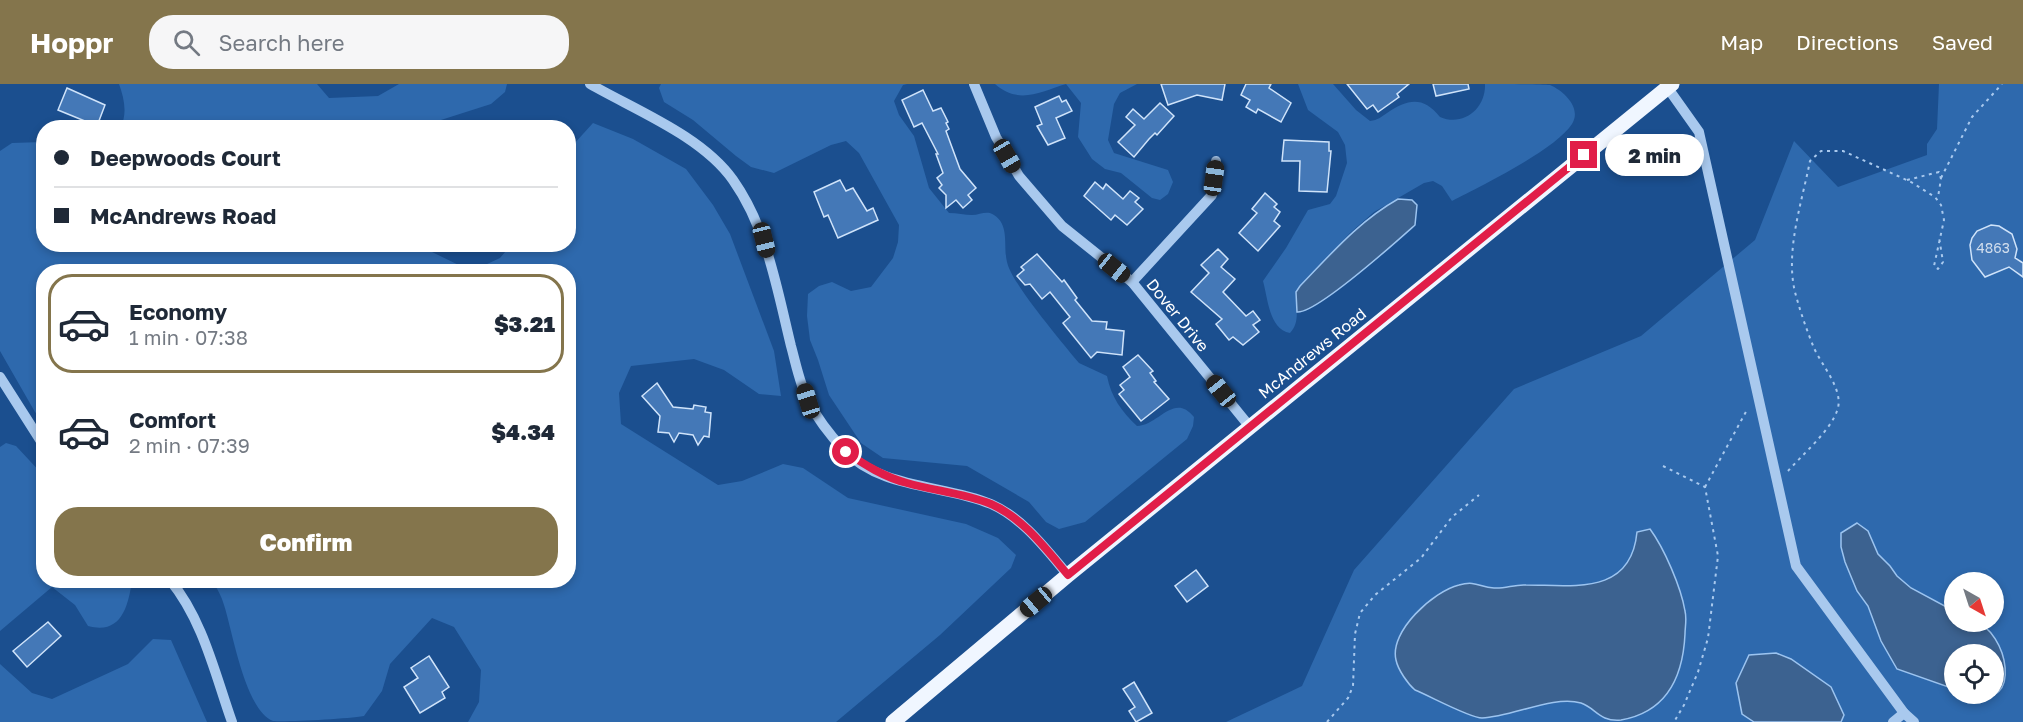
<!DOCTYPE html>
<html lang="en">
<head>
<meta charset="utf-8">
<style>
	:root { --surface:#fff; --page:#f6f6f7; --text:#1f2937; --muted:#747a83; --line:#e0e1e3; --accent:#84754c }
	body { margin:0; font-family:"Golos Text",sans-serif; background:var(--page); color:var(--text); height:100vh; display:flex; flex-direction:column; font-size:22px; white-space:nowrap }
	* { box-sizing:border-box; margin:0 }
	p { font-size:20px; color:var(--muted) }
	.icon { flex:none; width:33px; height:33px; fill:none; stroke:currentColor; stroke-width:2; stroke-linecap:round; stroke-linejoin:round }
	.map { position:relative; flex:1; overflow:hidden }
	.drawer { position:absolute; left:36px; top:180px; width:540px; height:324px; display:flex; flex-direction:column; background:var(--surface); border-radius:24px; box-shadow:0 3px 9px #0003 }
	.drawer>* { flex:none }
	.guide { position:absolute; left:36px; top:36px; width:540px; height:132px; border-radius:24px; box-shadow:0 3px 9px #0003; display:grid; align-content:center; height:132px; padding:0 18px; background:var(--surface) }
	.needle { width:39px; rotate:141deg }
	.controls { position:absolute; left:1944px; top:488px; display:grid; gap:12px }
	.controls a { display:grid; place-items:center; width:60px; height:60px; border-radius:50%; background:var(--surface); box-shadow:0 3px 9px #0003; font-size:30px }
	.end { position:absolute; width:27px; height:27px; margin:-14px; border:8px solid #e11d48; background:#fff; box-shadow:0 0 0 3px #fff }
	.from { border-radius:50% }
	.bubble { position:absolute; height:42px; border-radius:21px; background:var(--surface); box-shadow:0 3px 9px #0003; font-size:20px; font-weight:800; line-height:42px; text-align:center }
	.car { position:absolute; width:18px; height:36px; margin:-18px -9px; border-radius:8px; box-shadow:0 0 4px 2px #0007; background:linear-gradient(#222 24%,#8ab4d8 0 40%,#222 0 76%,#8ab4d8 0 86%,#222 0) }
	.guide b { display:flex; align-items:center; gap:21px; height:57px; font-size:22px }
	.guide b+b { border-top:2px solid var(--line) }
	.guide i { width:15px; height:15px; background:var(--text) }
	ul { padding:10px 0 0; list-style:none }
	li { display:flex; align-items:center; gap:18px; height:99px; margin:0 12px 9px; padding:0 6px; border:3px solid transparent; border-radius:24px }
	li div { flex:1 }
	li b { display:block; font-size:22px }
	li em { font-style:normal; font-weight:800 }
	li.active { border-color:var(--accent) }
	li>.icon { width:54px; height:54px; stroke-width:1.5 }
	.primary-button { display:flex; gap:12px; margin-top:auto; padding:12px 18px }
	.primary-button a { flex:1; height:69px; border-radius:24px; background:var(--accent); color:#fff; font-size:24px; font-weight:800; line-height:69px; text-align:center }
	header { display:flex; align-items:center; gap:36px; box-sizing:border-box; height:84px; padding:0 30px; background:var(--accent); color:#fff }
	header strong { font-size:28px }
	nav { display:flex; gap:33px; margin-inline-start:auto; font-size:21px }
	.search { width:420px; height:54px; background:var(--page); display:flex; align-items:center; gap:15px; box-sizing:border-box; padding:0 21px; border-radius:24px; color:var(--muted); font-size:22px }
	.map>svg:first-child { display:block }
	.green { fill:#2e69ad; fill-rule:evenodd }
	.water { fill:#3c6290; stroke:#9cc4f0; stroke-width:1.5 }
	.building { fill:#4478b7; stroke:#cfe3fa; stroke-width:1.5 }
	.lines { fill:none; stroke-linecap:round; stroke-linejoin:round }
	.path { stroke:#a9c9ee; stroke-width:2; stroke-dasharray:3 4.5; stroke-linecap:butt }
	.minor { stroke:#a9c9ee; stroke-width:10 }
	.major { stroke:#f0f6ff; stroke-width:15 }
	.route { stroke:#e11d48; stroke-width:8 }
	.labels { text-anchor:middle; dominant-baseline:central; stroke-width:4.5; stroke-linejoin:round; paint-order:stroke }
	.number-label { font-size:14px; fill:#d0dded }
	.street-label { font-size:16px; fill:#fff; stroke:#1b4f8f }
</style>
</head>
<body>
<header>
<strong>Hoppr</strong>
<div class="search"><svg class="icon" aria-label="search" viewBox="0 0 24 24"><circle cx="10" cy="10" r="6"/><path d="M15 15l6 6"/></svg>Search here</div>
<nav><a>Map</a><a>Directions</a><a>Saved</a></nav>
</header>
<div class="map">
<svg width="2023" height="638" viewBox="0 0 2023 638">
	<rect width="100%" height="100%" fill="#1b4f8f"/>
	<g class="green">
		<path d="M 119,0 L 317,0 L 329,14 L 378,12 L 399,0 L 507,0 L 505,8 L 491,20 L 419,43 L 120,44 C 128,30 124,14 119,0 Z"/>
		<path d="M 661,0 L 907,0 L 903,1 L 894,17 L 899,31 L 914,52 L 929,104 L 949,129 C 957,129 965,131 972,131 C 980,131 987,126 994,131 C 1010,141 1003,162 1007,178 C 1011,198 1058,253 1073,272 L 1079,279 L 1107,292 C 1111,313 1122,328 1137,342 C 1159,341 1174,308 1194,333 L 1193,342 L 1187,355 L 1085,438 L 1059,445 L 1046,438 L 1029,418 L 967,382 L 883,374 L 861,359 L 829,311 L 818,276 L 810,256 L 807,232 L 808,210 L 819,202 L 832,198 L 851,207 L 871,203 L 893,174 L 898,158 L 899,141 L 859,69 L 846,57 L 831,61 L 774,89 L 751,83 L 736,72 L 693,36 L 664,18 L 659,4 Z"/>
		<path d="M 995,0 L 1137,0 L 1120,9 L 1114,20 L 1108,56 L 1114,69 L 1168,86 L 1173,98 L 1168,110 L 1160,116 L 1152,114 L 1121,89 L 1105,85 L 1092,75 L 1078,53 L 1081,19 L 1066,0 C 1040,8 1019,21 995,0 Z"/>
		<path d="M 1298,0 L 1333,0 L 1356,26 L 1370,37 C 1378,36 1381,33 1387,29 C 1408,15 1423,12 1440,33 C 1463,43 1486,25 1485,0 C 1498,0 1541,0 1550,1 C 1564,7 1582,24 1572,40 C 1555,66 1481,102 1452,117 L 1442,102 L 1433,97 L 1424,99 L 1374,128 L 1350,149 L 1296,208 C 1295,224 1301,237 1290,249 C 1269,245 1268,215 1263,197 L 1286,164 L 1308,126 L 1330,120 L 1336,112 L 1347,79 L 1345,61 L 1338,48 L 1308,26 Z"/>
		<path d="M 1939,0 L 2023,0 L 2023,638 L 1226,638 L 1302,602 L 1354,486 L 1514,305 L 1641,252 L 1755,156 L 1794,57 L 1838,103 L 1927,71 L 1927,60 L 1937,45 ZM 1954,498 L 1994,498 L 1994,537 L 1954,537 ZM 1954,570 L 1994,570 L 1994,609 L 1954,609 Z"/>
		<path d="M 593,39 L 633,55 L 686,85 L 713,121 L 730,150 L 774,267 L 781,312 L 759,310 L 724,286 L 694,275 L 631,282 L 619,309 L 621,340 L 718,401 L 742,397 L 783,380 L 803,384 L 848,414 L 966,440 L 998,454 L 1016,471 L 1011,484 L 940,551 L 836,638 L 468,638 L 479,618 L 481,586 L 454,543 L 432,534 L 390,580 L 382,607 L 364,632 C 346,635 288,638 273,637 C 245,626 233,549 224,521 C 222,513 217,505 213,497 L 568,496 L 568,188 L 472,187 L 500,174 L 511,161 L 568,160 L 569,74 L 573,61 Z"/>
		<path d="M 43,58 L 44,160 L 422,161 L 432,168 L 471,187 L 44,188 L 43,337 L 35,328 L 0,267 L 0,67 L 12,59 Z"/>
		<path d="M 6,359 L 16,362 L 43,391 L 44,496 L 132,497 C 128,523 121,551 88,542 L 75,521 L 52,503 L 0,547 L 0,363 Z"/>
		<path d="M 153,555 L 171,556 L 207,638 L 0,638 L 0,580 L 32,609 L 52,615 L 128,580 Z"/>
	</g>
	<g class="water">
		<path d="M 1398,115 L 1412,116 L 1417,121 L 1415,141 C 1397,157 1316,230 1297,228 L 1296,208 L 1300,202 C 1331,170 1359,137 1398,115 Z"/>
		<path d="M 1857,439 L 1868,447 L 1878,470 L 1890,482 L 1897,492 L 1911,504 L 1954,527 L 1954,537 C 1960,537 1968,536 1973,537 C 2009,546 2023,629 1972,609 L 1994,609 L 1994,570 L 1954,570 L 1954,605 L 1897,585 L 1881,557 L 1868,522 L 1857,507 L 1845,478 L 1841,463 L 1841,449 Z"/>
		<path d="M 1650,445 C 1664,464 1681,503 1685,527 C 1687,535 1685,543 1685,550 C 1683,593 1667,628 1621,636 C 1599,638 1596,624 1581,619 C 1553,611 1512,633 1482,634 C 1470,634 1430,612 1415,606 C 1408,600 1398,586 1396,576 C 1389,547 1434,507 1459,501 C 1477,496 1480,504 1494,504 C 1505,505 1515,500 1526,501 C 1573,501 1631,512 1637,448 Z"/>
		<path d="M 1776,569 L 1791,575 L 1831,603 L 1844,631 L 1841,638 L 1754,638 L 1742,630 L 1736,599 L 1749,571 Z"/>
	</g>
	<g class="building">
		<path d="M 1161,0 L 1225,0 L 1222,16 L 1197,11 L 1168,21 Z"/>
		<path d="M 1246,0 L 1271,0 L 1269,4 L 1291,19 L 1281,38 L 1258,25 L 1256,29 L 1246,23 L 1250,16 L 1241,11 Z"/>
		<path d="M 1347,0 L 1409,0 L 1397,10 L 1399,13 L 1378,28 L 1373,21 L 1367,25 Z"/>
		<path d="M 1433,0 L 1468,0 L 1469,5 L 1436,12 Z"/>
		<path d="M 67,4 L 105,21 L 97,42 L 58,26 Z"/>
		<path d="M 923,6 L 933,27 L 941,24 L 948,38 L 946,39 L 949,45 L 946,47 L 960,85 L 976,104 L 968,111 L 972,116 L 963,124 L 956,116 L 946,124 L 946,111 L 939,104 L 942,101 L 937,94 L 943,89 L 936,70 L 938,70 L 922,39 L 914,43 L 902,16 Z"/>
		<path d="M 1059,12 L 1062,18 L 1066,16 L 1072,27 L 1056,34 L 1065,54 L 1048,61 L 1037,42 L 1042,40 L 1035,23 Z"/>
		<path d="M 1160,19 L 1174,32 L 1157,51 L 1155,49 L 1149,55 L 1134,73 L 1118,58 L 1135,41 L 1126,33 L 1133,25 L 1144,35 Z"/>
		<path d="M 1284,56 L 1329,58 L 1329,67 L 1331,67 L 1327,108 L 1299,107 L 1300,77 L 1282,77 Z"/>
		<path d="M 840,96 L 846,107 L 853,104 L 867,127 L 873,124 L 878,136 L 838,154 L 828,131 L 824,133 L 814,108 Z"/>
		<path d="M 1095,98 L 1103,105 L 1106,100 L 1123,115 L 1130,107 L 1139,114 L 1135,118 L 1143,125 L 1127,141 L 1115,131 L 1111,136 L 1084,112 Z"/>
		<path d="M 1265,109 L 1277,120 L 1274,123 L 1280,128 L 1274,137 L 1280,142 L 1258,167 L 1239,149 L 1257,129 L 1252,125 Z"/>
		<path d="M 1991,141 L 1999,142 L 2012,150 L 2017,165 L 2015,174 L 2023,179 L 2023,193 L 2009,183 L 1985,193 L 1972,176 L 1970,161 L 1972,154 L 1977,147 Z"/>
		<path d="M 1218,165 L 1228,175 L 1221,183 L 1235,195 L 1223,208 L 1246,232 L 1253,227 L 1260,236 L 1253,241 L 1259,248 L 1243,261 L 1233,253 L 1229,256 L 1216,240 L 1222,235 L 1191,208 L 1209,189 L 1201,181 Z"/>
		<path d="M 1037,170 L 1062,198 L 1064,196 L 1077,214 L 1075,216 L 1092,237 L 1107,238 L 1106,245 L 1124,247 L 1122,271 L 1097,268 L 1091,274 L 1063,239 L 1070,233 L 1050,208 L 1042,215 L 1030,200 L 1025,201 L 1017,192 L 1024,186 L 1021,183 Z"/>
		<path d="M 1138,271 L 1153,287 L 1150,289 L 1156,297 L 1154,298 L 1169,315 L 1141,337 L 1119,310 L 1124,306 L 1120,301 L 1130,293 L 1123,283 Z"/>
		<path d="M 657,299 L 673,323 L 693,325 L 694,321 L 706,323 L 705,328 L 711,329 L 709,353 L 704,352 L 698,361 L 693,351 L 679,349 L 674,358 L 669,349 L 658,348 L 660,332 L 642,312 Z"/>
		<path d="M 1196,486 L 1208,502 L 1187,518 L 1175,502 Z"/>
		<path d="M 48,538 L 61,552 L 27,583 L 13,567 Z"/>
		<path d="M 429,572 L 449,603 L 442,608 L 445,614 L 420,629 L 404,603 L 418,594 L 411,584 Z"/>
		<path d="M 1134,598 L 1152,629 L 1136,638 L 1129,627 L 1135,623 L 1123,605 Z"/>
	</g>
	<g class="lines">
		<g class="path">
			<path d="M 1941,94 L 1972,33 L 2002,0"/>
			<path d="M 1907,96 L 1939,88 L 1941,95 L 1938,113"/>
			<path d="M 1663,382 L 1705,403 L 1718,472 L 1708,554 L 1698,588 L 1684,621 L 1674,638"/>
			<path d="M 1788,387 C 1802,371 1830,347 1837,327 C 1845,307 1822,282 1814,264 C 1807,247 1800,227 1795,208 C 1785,167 1802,118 1810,77 L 1821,67 L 1843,67 L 1911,98 L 1935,113 L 1941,121 L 1944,136 L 1934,182 L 1938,185 L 1943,178 L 1939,153"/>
			<path d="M 1705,403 L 1748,324"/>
			<path d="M 1327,638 L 1348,614 L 1353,602 L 1355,550 L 1360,529 L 1375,511 L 1421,474 L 1452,433 L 1479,411"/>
		</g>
		<g class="minor">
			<path d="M 590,0 C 635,26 702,52 733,96 C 767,144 777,205 791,262 C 796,280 800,302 809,318 C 818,336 830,351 844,366 C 882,406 944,400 991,420 C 1023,434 1046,465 1068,491"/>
			<path d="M 974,0 L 996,53 L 1019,92 L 1062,142 L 1132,198 L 1250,343"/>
			<path d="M 1665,0 L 1699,48 L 1796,482 L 1904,629 L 1914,638"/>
			<path d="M 1132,198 L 1212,111 L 1216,77"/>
			<path d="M 0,293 L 44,362"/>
			<path d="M 170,496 C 203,536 215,590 232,638"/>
			<path d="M 1893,638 L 1904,629"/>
		</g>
		<path class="major" d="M 893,638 L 1068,491 L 1672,0"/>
	</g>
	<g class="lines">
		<path class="route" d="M 846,368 C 865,381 884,393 907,399 C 935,407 963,409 991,420 C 1023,434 1046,465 1068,491 L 1584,71"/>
	</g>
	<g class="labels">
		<g class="number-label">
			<text x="1993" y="163">4863</text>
		</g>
		<g class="street-label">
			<text transform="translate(1178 231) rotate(51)">Dover Drive</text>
			<text transform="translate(1312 269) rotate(-39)">McAndrews Road</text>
		</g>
	</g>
</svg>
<div class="controls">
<a><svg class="needle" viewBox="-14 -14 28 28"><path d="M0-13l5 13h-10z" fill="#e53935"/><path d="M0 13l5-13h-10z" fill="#747a83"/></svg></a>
<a><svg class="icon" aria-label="locate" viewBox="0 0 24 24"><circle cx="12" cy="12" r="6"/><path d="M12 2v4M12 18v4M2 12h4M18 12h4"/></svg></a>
</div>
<i class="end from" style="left:846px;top:368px"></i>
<i class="end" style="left:1584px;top:71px"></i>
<div class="bubble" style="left:1605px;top:50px;width:99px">2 min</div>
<i class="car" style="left:1007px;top:72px;rotate:150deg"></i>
<i class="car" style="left:1214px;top:94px;rotate:8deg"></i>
<i class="car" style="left:764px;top:156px;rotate:166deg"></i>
<i class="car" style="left:1114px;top:184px;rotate:129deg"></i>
<i class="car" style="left:1221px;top:307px;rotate:321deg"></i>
<i class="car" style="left:808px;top:317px;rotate:343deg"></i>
<i class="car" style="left:1036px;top:518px;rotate:230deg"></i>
<div class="guide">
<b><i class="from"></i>Deepwoods Court</b>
<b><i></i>McAndrews Road</b>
</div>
<section class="drawer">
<ul>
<li class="active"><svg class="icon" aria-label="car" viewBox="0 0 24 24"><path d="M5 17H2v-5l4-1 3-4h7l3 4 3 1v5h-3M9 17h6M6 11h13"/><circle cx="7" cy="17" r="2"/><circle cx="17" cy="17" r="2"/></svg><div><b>Economy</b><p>1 min · 07:38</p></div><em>$3.21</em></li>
<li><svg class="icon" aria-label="car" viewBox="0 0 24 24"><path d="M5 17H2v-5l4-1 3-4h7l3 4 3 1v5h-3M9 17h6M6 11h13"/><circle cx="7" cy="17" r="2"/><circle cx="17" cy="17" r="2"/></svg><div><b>Comfort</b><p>2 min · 07:39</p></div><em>$4.34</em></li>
</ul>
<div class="primary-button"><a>Confirm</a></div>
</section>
</div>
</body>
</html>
